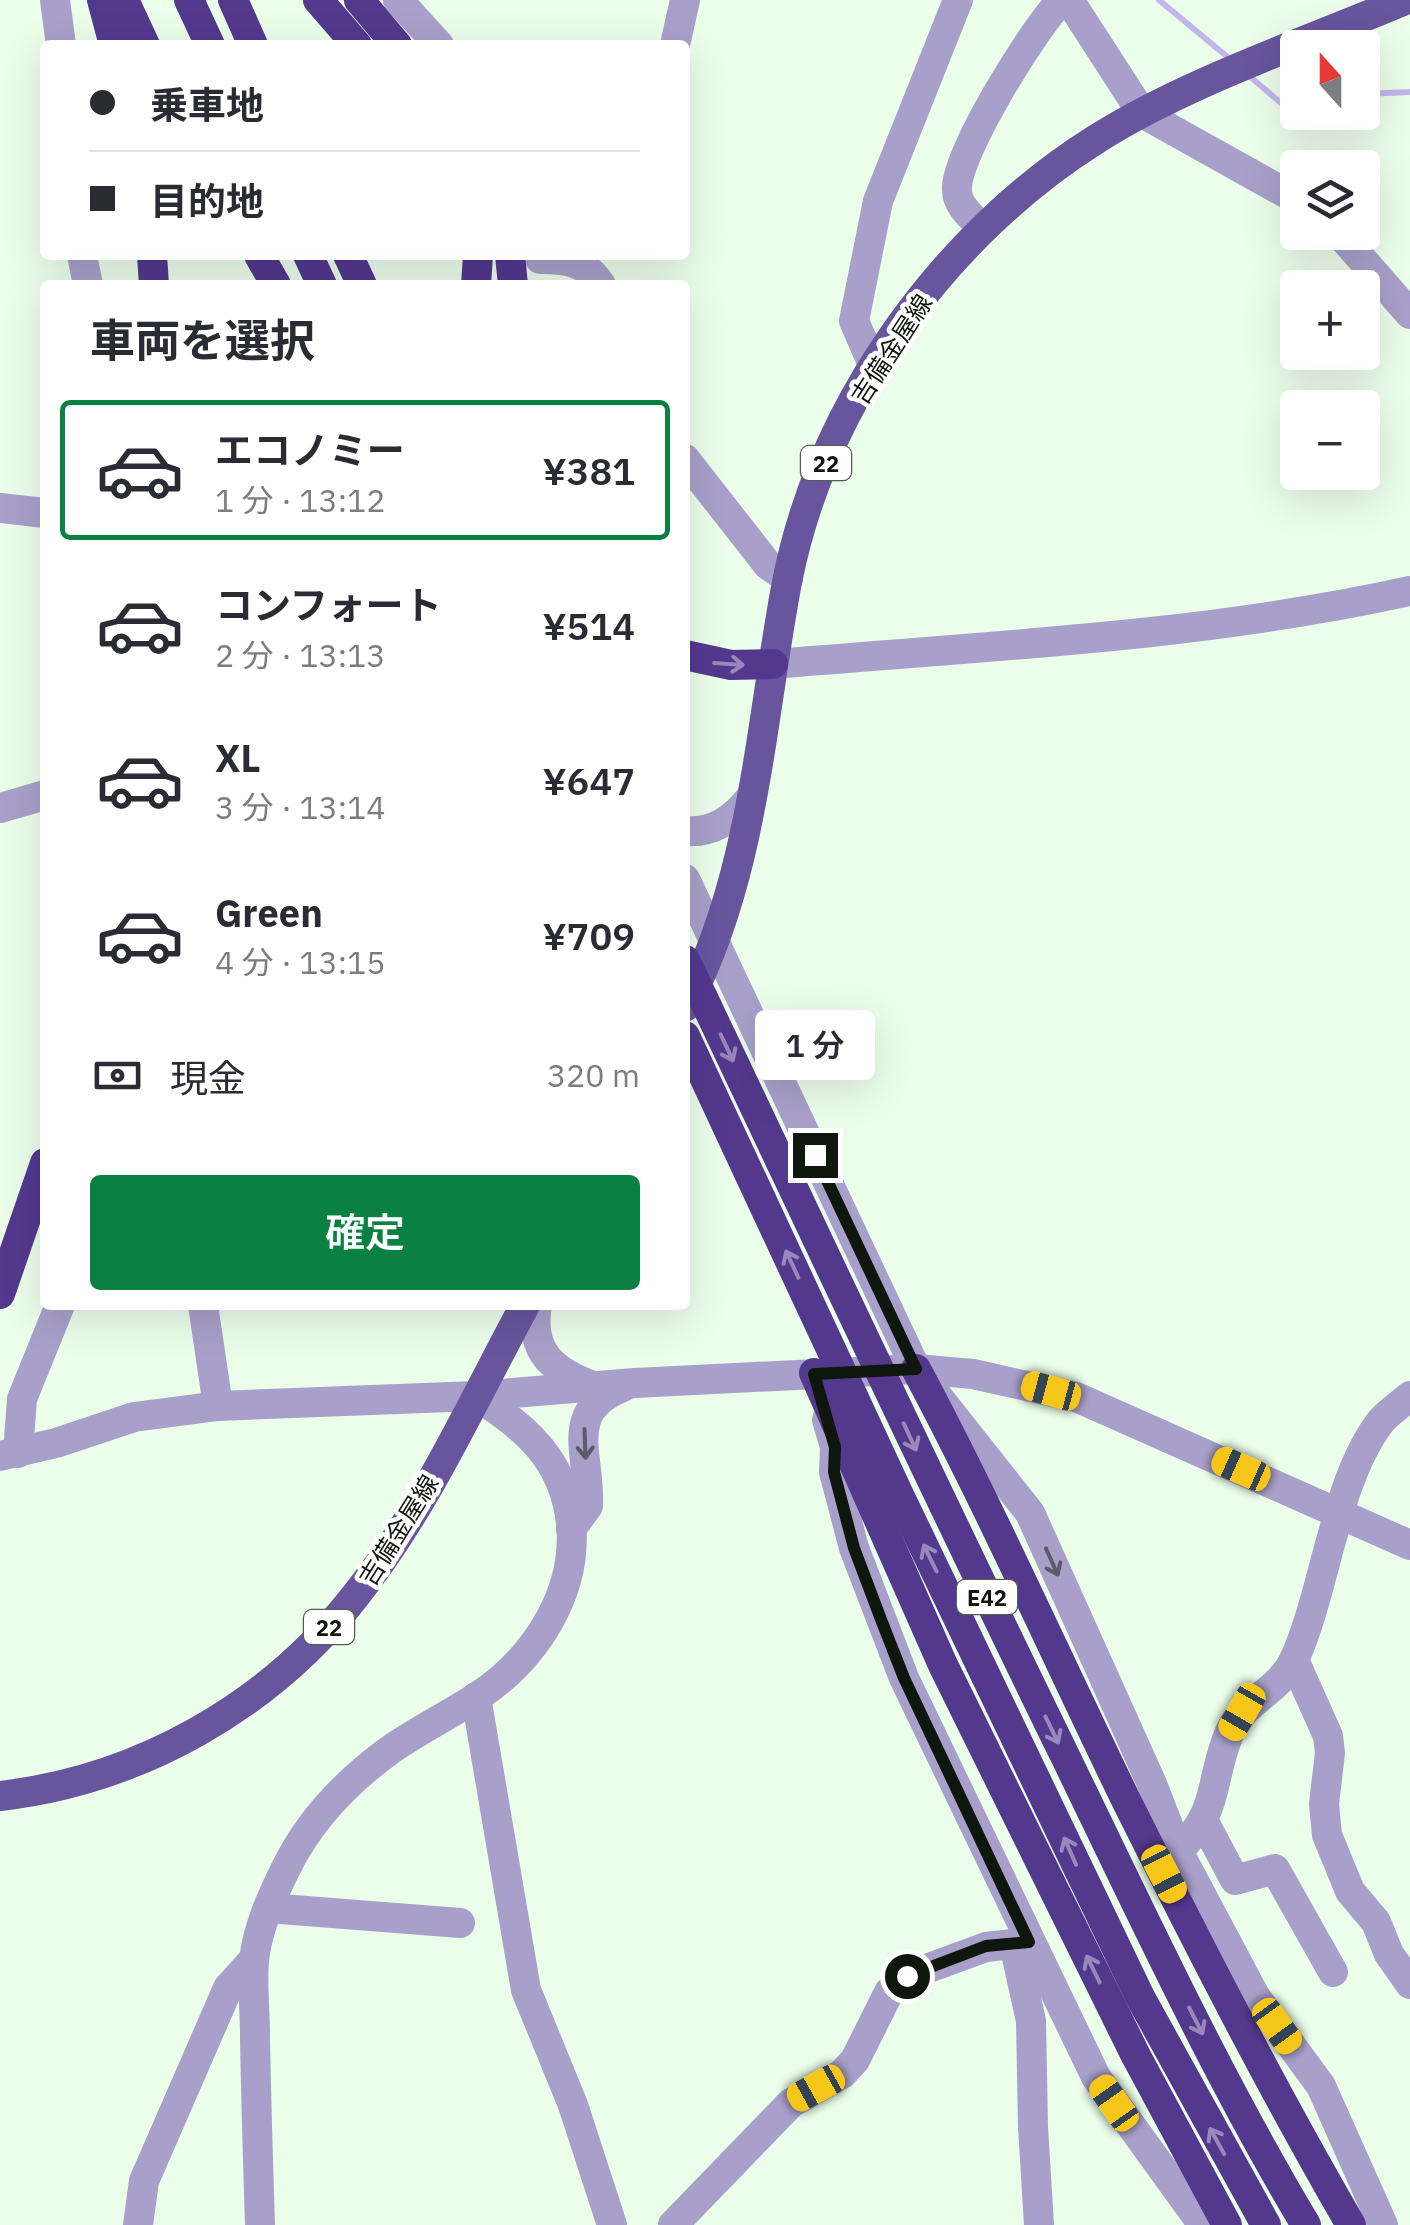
<!DOCTYPE html>
<html lang="ja">
<head>
<meta charset="utf-8">
<style>
	:root { --surface:#fff; --page:#f7f7f7; --text:#2b2b33; --muted:#7c7c81; --line:#e1e1e2; --accent:#0b8043 }
	body { margin:0; font-family:"IBM Plex Sans","Noto Sans JP",sans-serif; background:var(--page); color:var(--text); height:100vh; display:flex; flex-direction:column; font-size:38px; white-space:nowrap }
	* { box-sizing:border-box; margin:0 }
	p { font-size:32px; color:var(--muted) }
	.icon { flex:none; width:55px; height:55px; fill:none; stroke:currentColor; stroke-width:2; stroke-linecap:round; stroke-linejoin:round }
	.map { position:relative; flex:1; overflow:hidden }
	.drawer { position:absolute; left:40px; top:280px; width:650px; height:1030px; display:flex; flex-direction:column; background:var(--surface); border-radius:10px; box-shadow:0 10px 40px #0002 }
	.drawer>* { flex:none }
	.banner { position:absolute; left:40px; top:40px; width:650px; height:220px; border-radius:10px; box-shadow:0 10px 40px #0002; display:grid; align-content:center; height:220px; padding:0 50px; background:var(--surface) }
	.needle { width:65px; rotate:339deg }
	.fabs { position:absolute; left:1280px; top:30px; display:grid; gap:20px }
	.fabs a { display:grid; place-items:center; width:100px; height:100px; border-radius:10px; background:var(--surface); box-shadow:0 10px 40px #0002; font-size:50px }
	.end { position:absolute; width:45px; height:45px; margin:-22px; border:12px solid #0e160d; background:#fff; box-shadow:0 0 0 5px #fff }
	.from { border-radius:50% }
	.bubble { position:absolute; height:70px; border-radius:10px; background:var(--surface); box-shadow:0 10px 40px #0002; font-size:32px; font-weight:600; line-height:70px; text-align:center }
	.car { position:absolute; width:30px; height:60px; margin:-30px -15px; border-radius:12px; box-shadow:0 0 8px 2px #0007; background:linear-gradient(#f5c518 24%,#345 0 40%,#f5c518 0 76%,#345 0 86%,#f5c518 0) }
	.banner b { display:flex; align-items:center; gap:35px; height:95px; font-size:38px }
	.banner b+b { border-top:2px solid var(--line) }
	.banner i { width:25px; height:25px; background:var(--text) }
	ul { padding:0; list-style:none }
	li { display:flex; align-items:center; gap:30px; height:140px; margin:0 20px 15px; padding:0 30px; border:5px solid transparent; border-radius:10px }
	li div { flex:1 }
	li b { display:block; font-size:38px }
	li em { font-style:normal; font-weight:600 }
	li.current { border-color:var(--accent) }
	li>.icon { width:90px; height:90px; stroke-width:1.5 }
	h2 { padding:0 50px; font-size:45px; line-height:120px }
	.pay { display:flex; align-items:center; gap:25px; height:110px; padding:0 50px; font-size:38px }
	.pay p { margin-inline-start:auto }
	.action { display:flex; gap:20px; margin-top:auto; padding:20px 50px }
	.action a { flex:1; height:115px; border-radius:10px; background:var(--accent); color:#fff; font-size:40px; font-weight:600; line-height:115px; text-align:center }
	.map>svg:first-child { display:block }
	.lines { fill:none; stroke-linecap:round; stroke-linejoin:round }
	.stream { stroke:#c2b7ec; stroke-width:6 }
	.minor { stroke:#a8a0ca; stroke-width:30 }
	.major { stroke:#68559e; stroke-width:30 }
	.highway { stroke:#53398e; stroke-width:30 }
	.highway-bridge { stroke:#53398e; stroke-width:30 }
	.oneway { stroke:#9888bb }
	.oneway2 { stroke:#5b5b6c }
	.route { stroke:#0e160d; stroke-width:12 }
	.labels { text-anchor:middle; dominant-baseline:central; stroke-width:9; stroke-linejoin:round; paint-order:stroke }
	.shield { fill:#fff; stroke:#565c56; stroke-width:2.5 }
	.shield-label { font-size:22px; font-weight:bold; fill:#0e160d }
	.street-label { font-size:25px; fill:#0e160d; stroke:#fff }
</style>
</head>
<body>
<div class="map">
<svg width="1410" height="2225" viewBox="0 0 1410 2225">
	<rect width="100%" height="100%" fill="#ebfeea"/>
	<g class="lines">
		<g class="stream">
			<path d="M 1159,0 L 1230,59"/>
			<path d="M 1247,74 L 1288,109 L 1298,107"/>
			<path d="M 1362,94 L 1410,92"/>
		</g>
		<g class="minor">
			<path d="M 55,0 L 61,45"/>
			<path d="M 398,0 L 439,45"/>
			<path d="M 1069,0 L 1142,113 L 1298,200"/>
			<path d="M 675,45 L 685,0"/>
			<path d="M 982,228 C 972,217 957,206 957,190 C 955,155 1035,26 1062,0"/>
			<path d="M 1338,232 L 1410,314"/>
			<path d="M 82,255 L 88,285"/>
			<path d="M 540,259 C 566,259 586,261 601,285"/>
			<path d="M 874,367 L 854,321 L 878,201 L 958,0"/>
			<path d="M 685,459 L 768,565 L 788,579"/>
			<path d="M 0,508 L 45,513"/>
			<path d="M 773,664 C 986,646 1201,637 1410,591"/>
			<path d="M 0,808 L 45,795"/>
			<path d="M 685,831 C 714,833 734,819 751,797"/>
			<path d="M 685,879 L 916,1369 L 1030,1513 L 1152,1784 L 1178,1851 L 1255,1996 L 1321,2086 L 1383,2225"/>
			<path d="M 203,1305 L 218,1406"/>
			<path d="M 537,1305 C 529,1352 553,1371 593,1386"/>
			<path d="M 827,1420 L 835,1447 L 834,1472 L 854,1548 L 904,1678 L 1096,2077 L 1203,2225"/>
			<path d="M 18,1453 L 22,1399 L 60,1305"/>
			<path d="M 0,1456 L 56,1443 L 134,1417 L 218,1406 L 476,1396 L 635,1383 L 916,1369 L 973,1374 L 1076,1397 L 1410,1545"/>
			<path d="M 571,1529 L 588,1506 C 591,1456 561,1411 623,1387"/>
			<path d="M 1294,1660 L 1328,1736 L 1330,1753 L 1324,1804 L 1327,1835 L 1350,1891 L 1376,1922 L 1389,1954 L 1410,1984"/>
			<path d="M 476,1697 L 526,1990 L 573,2105 L 612,2225"/>
			<path d="M 1203,1820 L 1235,1880 L 1275,1869 L 1333,1972"/>
			<path d="M 1178,1851 C 1221,1809 1209,1782 1229,1734 C 1242,1701 1279,1692 1294,1660 C 1326,1590 1334,1482 1381,1421 C 1389,1412 1401,1404 1410,1396"/>
			<path d="M 268,1908 L 460,1923"/>
			<path d="M 1014,1944 L 1031,2021 L 1033,2127 L 1039,2225"/>
			<path d="M 138,2225 L 144,2181 L 228,1988 L 254,1959"/>
			<path d="M 260,2225 C 258,2162 256,2099 255,2036 C 255,2011 252,1985 254,1961 C 257,1929 272,1896 286,1868 C 310,1819 346,1782 390,1750 C 419,1730 451,1714 480,1695 C 536,1657 578,1592 571,1523 C 564,1460 526,1427 476,1396"/>
			<path d="M 673,2225 L 791,2103 L 842,2074 L 855,2060 L 889,1992 L 907,1976 L 986,1947 L 1029,1942"/>
		</g>
		<g class="major">
			<path d="M 685,1007 C 754,876 760,725 787,582 C 822,404 943,236 1095,140 C 1184,83 1306,42 1405,0"/>
			<path d="M 0,1796 C 140,1780 270,1706 356,1595 C 425,1508 472,1403 525,1305"/>
		</g>
		<g class="highway">
			<path d="M 102,0 L 114,45"/>
			<path d="M 124,0 L 145,45"/>
			<path d="M 189,0 L 210,45"/>
			<path d="M 233,0 L 253,45"/>
			<path d="M 318,0 L 357,45"/>
			<path d="M 359,0 L 397,45"/>
			<path d="M 152,255 L 154,285"/>
			<path d="M 259,255 L 276,285"/>
			<path d="M 308,255 L 322,285"/>
			<path d="M 348,255 L 362,285"/>
			<path d="M 510,255 L 513,285"/>
			<path d="M 476,285 L 478,255"/>
			<path d="M 685,655 L 731,665 L 773,664"/>
			<path d="M 0,1294 L 45,1163"/>
			<path d="M 916,1369 C 992,1511 1057,1659 1128,1804 C 1199,1946 1271,2087 1351,2225"/>
			<path d="M 814,1373 L 943,1665 L 1136,2056 L 1227,2225"/>
		</g>
		<g class="highway-bridge">
			<path d="M 685,960 C 812,1227 937,1495 1067,1760 C 1143,1917 1217,2076 1306,2225"/>
			<path d="M 685,1036 L 900,1497 L 1140,1997 L 1266,2225"/>
		</g>
	</g>
	<defs><path id="oneway-shaft" d="M-6 0H5M1.5-3L5.5 0L1.5 3" fill="none" stroke-width="1.6" stroke-linecap="round" stroke-linejoin="round" transform="scale(2.5)"/></defs>
	<g class="oneway">
		<use href="#oneway-shaft" transform="translate(729 664) rotate(4)"/>
		<use href="#oneway-shaft" transform="translate(727 1048) rotate(65)"/>
		<use href="#oneway-shaft" transform="translate(792 1264) rotate(-115)"/>
		<use href="#oneway-shaft" transform="translate(910 1437) rotate(65)"/>
		<use href="#oneway-shaft" transform="translate(930 1558) rotate(-116)"/>
		<use href="#oneway-shaft" transform="translate(1052 1730) rotate(64)"/>
		<use href="#oneway-shaft" transform="translate(1070 1851) rotate(-114)"/>
		<use href="#oneway-shaft" transform="translate(1093 1969) rotate(-116)"/>
		<use href="#oneway-shaft" transform="translate(1196 2021) rotate(63)"/>
		<use href="#oneway-shaft" transform="translate(1217 2141) rotate(-119)"/>
	</g>
	<g class="oneway2">
		<use href="#oneway-shaft" transform="translate(585 1444) rotate(88)"/>
		<use href="#oneway-shaft" transform="translate(1052 1562) rotate(66)"/>
	</g>
	<g class="lines">
		<path class="route" d="M 815,1155 L 916,1369 L 814,1374 L 835,1447 L 834,1472 L 854,1548 L 882,1622 L 904,1678 L 1029,1942 L 986,1946 L 907,1976"/>
	</g>
	<g class="labels">
		<g class="shield">
			<rect x="801" y="446" width="50" height="34" rx="8"/>
			<rect x="957" y="1580" width="60" height="34" rx="8"/>
			<rect x="304" y="1610" width="50" height="34" rx="8"/>
		</g>
		<g class="shield-label">
			<text x="826" y="463">22</text>
			<text x="987" y="1597">E42</text>
			<text x="329" y="1627">22</text>
		</g>
		<g class="street-label">
			<text transform="translate(891 349) rotate(-57)">吉備金屋線</text>
			<text transform="translate(398 1530) rotate(-58)">吉備金屋線</text>
		</g>
	</g>
</svg>
<div class="fabs">
<a><svg class="needle" viewBox="-14 -14 28 28"><path d="M0-13l5 13h-10z" fill="#e53935"/><path d="M0 13l5-13h-10z" fill="#7c7c81"/></svg></a>
<a><svg class="icon" aria-label="layers" viewBox="0 0 24 24"><path d="M12 4l9 5-9 5-9-5zM3 14l9 5 9-5"/></svg></a>
<a>+</a>
<a>−</a>
</div>
<i class="end from" style="left:907px;top:1976px"></i>
<i class="end" style="left:815px;top:1155px"></i>
<div class="bubble" style="left:755px;top:1010px;width:120px">1 分</div>
<i class="car" style="left:1051px;top:1391px;rotate:285deg"></i>
<i class="car" style="left:1241px;top:1469px;rotate:294deg"></i>
<i class="car" style="left:1242px;top:1712px;rotate:210deg"></i>
<i class="car" style="left:1164px;top:1874px;rotate:153deg"></i>
<i class="car" style="left:1277px;top:2026px;rotate:144deg"></i>
<i class="car" style="left:816px;top:2088px;rotate:241deg"></i>
<i class="car" style="left:1114px;top:2103px;rotate:325deg"></i>
<div class="banner">
<b><i class="from"></i>乗車地</b>
<b><i></i>目的地</b>
</div>
<section class="drawer">
<h2>車両を選択</h2>
<ul>
<li class="current"><svg class="icon" aria-label="car" viewBox="0 0 24 24"><path d="M5 17H2v-5l4-1 3-4h7l3 4 3 1v5h-3M9 17h6M6 11h13"/><circle cx="7" cy="17" r="2"/><circle cx="17" cy="17" r="2"/></svg><div><b>エコノミー</b><p>1 分 · 13:12</p></div><em>¥381</em></li>
<li><svg class="icon" aria-label="car" viewBox="0 0 24 24"><path d="M5 17H2v-5l4-1 3-4h7l3 4 3 1v5h-3M9 17h6M6 11h13"/><circle cx="7" cy="17" r="2"/><circle cx="17" cy="17" r="2"/></svg><div><b>コンフォート</b><p>2 分 · 13:13</p></div><em>¥514</em></li>
<li><svg class="icon" aria-label="car" viewBox="0 0 24 24"><path d="M5 17H2v-5l4-1 3-4h7l3 4 3 1v5h-3M9 17h6M6 11h13"/><circle cx="7" cy="17" r="2"/><circle cx="17" cy="17" r="2"/></svg><div><b>XL</b><p>3 分 · 13:14</p></div><em>¥647</em></li>
<li><svg class="icon" aria-label="car" viewBox="0 0 24 24"><path d="M5 17H2v-5l4-1 3-4h7l3 4 3 1v5h-3M9 17h6M6 11h13"/><circle cx="7" cy="17" r="2"/><circle cx="17" cy="17" r="2"/></svg><div><b>Green</b><p>4 分 · 13:15</p></div><em>¥709</em></li>
</ul>
<div class="pay"><svg class="icon" aria-label="cash" viewBox="0 0 24 24"><path d="M3 7h18v10H3z"/><circle cx="12" cy="12" r="2"/></svg>現金<p>320 m</p></div>
<div class="action"><a>確定</a></div>
</section>
</div>
</body>
</html>
